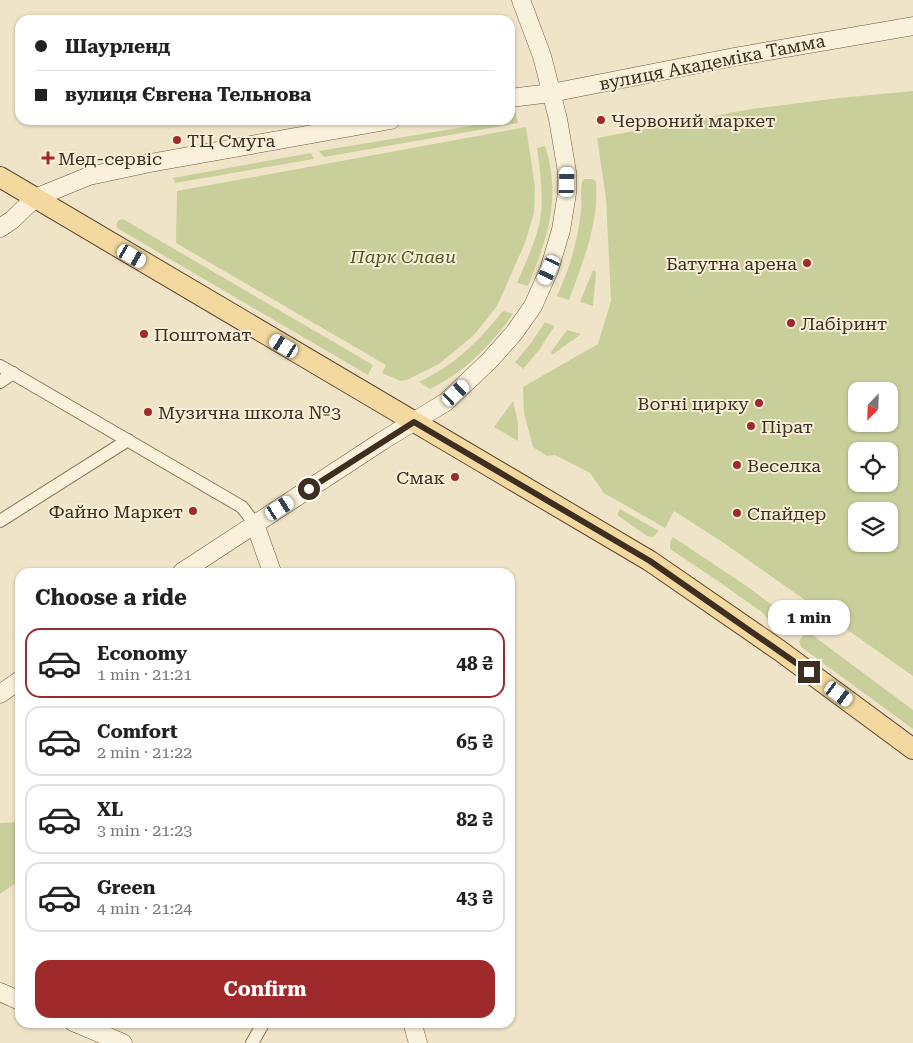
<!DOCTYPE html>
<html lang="en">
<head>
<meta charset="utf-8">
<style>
	:root { --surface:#fff; --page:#f6f6f6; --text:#222; --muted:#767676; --line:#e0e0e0; --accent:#9e2a2b }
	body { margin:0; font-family:"Roboto Serif",serif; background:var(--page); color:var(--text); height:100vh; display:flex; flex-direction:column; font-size:19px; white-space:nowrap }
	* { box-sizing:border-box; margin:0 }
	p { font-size:16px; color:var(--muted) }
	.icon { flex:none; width:28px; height:28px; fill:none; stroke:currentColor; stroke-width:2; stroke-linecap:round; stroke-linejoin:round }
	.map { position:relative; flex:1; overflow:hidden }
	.drawer { position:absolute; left:15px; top:568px; width:500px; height:460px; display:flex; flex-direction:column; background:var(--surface); border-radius:15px; box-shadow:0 1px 4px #0004 }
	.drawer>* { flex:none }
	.banner { position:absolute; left:15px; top:15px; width:500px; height:110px; border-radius:15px; box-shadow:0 1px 4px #0004; display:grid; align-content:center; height:110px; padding:0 20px; background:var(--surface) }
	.needle { width:32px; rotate:203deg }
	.buttons { position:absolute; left:848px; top:382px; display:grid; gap:10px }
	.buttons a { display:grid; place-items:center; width:50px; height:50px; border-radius:10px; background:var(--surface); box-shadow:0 1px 4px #0004; font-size:25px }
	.end { position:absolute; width:22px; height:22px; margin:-11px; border:6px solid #3d2e20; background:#fff; box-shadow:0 0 0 2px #fff }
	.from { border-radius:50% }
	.bubble { position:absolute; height:35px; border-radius:15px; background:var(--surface); box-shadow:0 1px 4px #0004; font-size:16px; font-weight:700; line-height:35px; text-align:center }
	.car { position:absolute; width:15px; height:30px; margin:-15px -8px; border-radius:6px; box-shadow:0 0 4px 1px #0007; background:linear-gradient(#fff 24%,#345 0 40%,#fff 0 76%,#345 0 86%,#fff 0) }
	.banner b { display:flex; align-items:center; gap:18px; height:48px; font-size:19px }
	.banner b+b { border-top:1px solid var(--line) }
	.banner i { width:12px; height:12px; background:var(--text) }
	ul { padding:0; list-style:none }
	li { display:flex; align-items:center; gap:15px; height:70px; margin:0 10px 8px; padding:0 10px; border:2px solid var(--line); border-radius:15px }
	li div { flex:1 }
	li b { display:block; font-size:19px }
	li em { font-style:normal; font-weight:700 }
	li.active { border-color:var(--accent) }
	li>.icon { width:45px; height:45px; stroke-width:1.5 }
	h2 { padding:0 20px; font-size:22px; line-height:60px }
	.action { display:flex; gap:10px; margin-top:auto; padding:10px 20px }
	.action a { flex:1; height:58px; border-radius:15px; background:var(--accent); color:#fff; font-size:20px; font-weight:700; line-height:58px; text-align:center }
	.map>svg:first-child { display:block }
	.green { fill:#c9cf9b; fill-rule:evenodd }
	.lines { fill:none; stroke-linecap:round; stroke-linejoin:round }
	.street-casing { stroke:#8d765c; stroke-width:14 }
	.secondary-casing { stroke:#6f573f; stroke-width:19 }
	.primary-casing { stroke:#5b4430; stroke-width:22 }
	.street { stroke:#faf1dc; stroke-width:12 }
	.secondary { stroke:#faf1dc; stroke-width:18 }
	.primary { stroke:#f3d9a0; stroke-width:20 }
	.route { stroke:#3d2e20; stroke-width:6 }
	.poi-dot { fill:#9e2a2b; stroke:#f7eed8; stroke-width:2 }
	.labels { text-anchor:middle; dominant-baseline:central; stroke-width:4; stroke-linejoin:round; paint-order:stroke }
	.street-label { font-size:18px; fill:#3d2e20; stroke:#f7eed8 }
	.poi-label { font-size:18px; fill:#3d2e20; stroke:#f7eed8; text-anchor:start }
	.park-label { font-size:18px; font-style:italic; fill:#4d5a26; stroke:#f7eed8 }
</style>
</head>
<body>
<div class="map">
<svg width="913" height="1043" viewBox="0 0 913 1043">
	<rect width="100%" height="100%" fill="#f0e4c8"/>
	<g class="green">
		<path d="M 913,91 L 913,676 L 724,543 L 674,511 L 665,528 L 604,493 L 590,473 L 555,455 L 547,456 L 533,447 L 524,413 L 523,387 L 598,344 L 611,301 L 606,198 L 597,138 L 751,109 L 839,98 ZM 856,391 L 889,391 L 889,424 L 856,424 ZM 889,451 L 889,484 L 856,484 L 856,451 ZM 856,511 L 889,511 L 889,544 L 856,544 Z"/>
		<path d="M 510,106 L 515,110 L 518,123 L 324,157 L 319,151 L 488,123 L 488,120 L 510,120 Z"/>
		<path d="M 526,127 L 535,187 L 534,213 L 525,243 L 497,306 L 474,335 L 439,364 L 409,379 L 401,381 L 382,373 L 386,365 L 176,243 L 177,191 Z"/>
		<path d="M 545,146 C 562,198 547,239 528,286 L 517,283 C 526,261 538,238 541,214 C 543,192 540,170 537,148 Z"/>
		<path d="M 311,153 L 314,159 L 175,183 L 173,178 Z"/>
		<path d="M 584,179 L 593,179 L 596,182 C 599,223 583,262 569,300 L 557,296 C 570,268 578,240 581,210 C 583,201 578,186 584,179 Z"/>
		<path d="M 123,219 L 373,365 L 368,375 L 117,228 C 116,223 117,220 123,219 Z"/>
		<path d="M 593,270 L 596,272 L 593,306 L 580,302 Z"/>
		<path d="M 503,311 L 513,314 C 491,345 465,372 430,389 L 419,382 C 456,364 477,343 503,311 Z"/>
		<path d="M 545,322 L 554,326 L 554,327 L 539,350 L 523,369 L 515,362 L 531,343 Z"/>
		<path d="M 567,330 L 581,334 L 552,355 L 551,352 Z"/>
		<path d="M 513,401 L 518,423 L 518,441 L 494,427 Z"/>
		<path d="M 620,509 L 659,531 L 653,537 L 647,536 L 617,515 Z"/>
		<path d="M 673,537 L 748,587 L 795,622 L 785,631 L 777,630 L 763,613 L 718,581 L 670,549 L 670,542 Z"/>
		<path d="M 807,631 L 913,710 L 913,729 L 801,647 L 799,641 Z"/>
		<path d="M 20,822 L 20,880 L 0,894 L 0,823 Z"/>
	</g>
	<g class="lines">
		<defs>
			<g id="street">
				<path d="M 0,366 L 242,507 L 255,524"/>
				<path d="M 0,382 L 13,373"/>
				<path d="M 0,521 L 128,440"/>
				<path d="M 252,1043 L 264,1022"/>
			</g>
			<g id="secondary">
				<path d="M 510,98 L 551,93 L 734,57 L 913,26"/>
				<path d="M 0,228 L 12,220 L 35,198 L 89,176 L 150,163 L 391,120"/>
				<path d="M 255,524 L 272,572"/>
				<path d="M 182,572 L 382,441 L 446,402 L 490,360 L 514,333 L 533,306 L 549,270 L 561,230 L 567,193 L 567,172 L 558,119 L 542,56 L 521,0"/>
				<path d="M 0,694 L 20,680"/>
				<path d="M 0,992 L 20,1001"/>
				<path d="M 73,1022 L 123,1043"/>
				<path d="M 412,1022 L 418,1043"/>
			</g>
			<path id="primary" d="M 0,177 L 650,561 L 779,650 L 913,749"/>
		</defs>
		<use href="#street" class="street-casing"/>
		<use href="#secondary" class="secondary-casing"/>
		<use href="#primary" class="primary-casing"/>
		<use href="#street" class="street"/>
		<use href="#secondary" class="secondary"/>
		<use href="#primary" class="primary"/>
	</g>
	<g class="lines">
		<path class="route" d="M 309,489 L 414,422 L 650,561 L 809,672"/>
	</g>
	<g class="poi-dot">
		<circle cx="601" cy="120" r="5"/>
		<circle cx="177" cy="140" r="5"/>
		<path d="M45.5 150.5h5v5h5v5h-5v5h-5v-5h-5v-5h5z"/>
		<circle cx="807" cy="263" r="5"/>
		<circle cx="791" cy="323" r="5"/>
		<circle cx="144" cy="334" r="5"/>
		<circle cx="759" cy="403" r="5"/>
		<circle cx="148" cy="412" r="5"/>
		<circle cx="751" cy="426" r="5"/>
		<circle cx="737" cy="465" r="5"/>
		<circle cx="455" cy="477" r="5"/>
		<circle cx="193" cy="511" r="5"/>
		<circle cx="737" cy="513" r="5"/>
	</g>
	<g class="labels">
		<g class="street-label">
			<text transform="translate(712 62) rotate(-11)">вулиця Академіка Тамма</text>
		</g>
		<g class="poi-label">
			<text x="611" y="120">Червоний маркет</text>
			<text x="187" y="140">ТЦ Смуга</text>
			<text x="58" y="158">Мед-сервіс</text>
			<text x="797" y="263" text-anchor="end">Батутна арена</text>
			<text x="801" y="323">Лабіринт</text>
			<text x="154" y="334">Поштомат</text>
			<text x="749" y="403" text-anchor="end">Вогні цирку</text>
			<text x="158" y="412">Музична школа №3</text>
			<text x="761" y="426">Пірат</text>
			<text x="747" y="465">Веселка</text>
			<text x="445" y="477" text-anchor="end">Смак</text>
			<text x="183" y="511" text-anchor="end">Файно Маркет</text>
			<text x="747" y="513">Спайдер</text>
		</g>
		<g class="park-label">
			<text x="403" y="256">Парк Слави</text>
		</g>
	</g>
</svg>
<div class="buttons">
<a><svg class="needle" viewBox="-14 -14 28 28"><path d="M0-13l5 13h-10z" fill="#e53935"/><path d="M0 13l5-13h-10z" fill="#767676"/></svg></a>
<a><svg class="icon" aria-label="locate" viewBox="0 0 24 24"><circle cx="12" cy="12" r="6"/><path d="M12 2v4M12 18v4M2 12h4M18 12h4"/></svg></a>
<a><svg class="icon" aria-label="layers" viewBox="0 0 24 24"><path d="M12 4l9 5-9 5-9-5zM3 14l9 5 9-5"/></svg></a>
</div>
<i class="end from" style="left:309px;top:489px"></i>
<i class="end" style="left:809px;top:672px"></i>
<div class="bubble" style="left:768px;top:600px;width:82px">1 min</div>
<i class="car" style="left:567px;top:182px;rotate:2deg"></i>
<i class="car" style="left:132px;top:256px;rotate:120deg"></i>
<i class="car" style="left:549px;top:270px;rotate:205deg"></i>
<i class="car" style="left:284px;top:346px;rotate:301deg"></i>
<i class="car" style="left:456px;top:393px;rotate:48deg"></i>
<i class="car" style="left:280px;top:508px;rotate:57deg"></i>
<i class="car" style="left:839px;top:694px;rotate:126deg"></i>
<div class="banner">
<b><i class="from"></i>Шаурленд</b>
<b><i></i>вулиця Євгена Тельнова</b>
</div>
<section class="drawer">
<h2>Choose a ride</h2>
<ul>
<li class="active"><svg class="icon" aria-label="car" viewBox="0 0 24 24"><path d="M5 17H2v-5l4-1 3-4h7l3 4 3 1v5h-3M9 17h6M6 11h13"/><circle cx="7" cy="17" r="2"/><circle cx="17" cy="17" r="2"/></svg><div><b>Economy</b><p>1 min · 21:21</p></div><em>48 ₴</em></li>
<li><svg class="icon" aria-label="car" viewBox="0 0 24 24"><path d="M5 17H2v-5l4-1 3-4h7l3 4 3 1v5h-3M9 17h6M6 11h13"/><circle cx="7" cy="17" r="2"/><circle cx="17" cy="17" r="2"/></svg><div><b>Comfort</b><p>2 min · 21:22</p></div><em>65 ₴</em></li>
<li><svg class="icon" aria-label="car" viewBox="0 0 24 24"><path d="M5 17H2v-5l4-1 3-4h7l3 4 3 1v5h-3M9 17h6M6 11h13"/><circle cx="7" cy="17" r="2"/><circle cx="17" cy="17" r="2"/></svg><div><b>XL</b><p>3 min · 21:23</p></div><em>82 ₴</em></li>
<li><svg class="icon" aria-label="car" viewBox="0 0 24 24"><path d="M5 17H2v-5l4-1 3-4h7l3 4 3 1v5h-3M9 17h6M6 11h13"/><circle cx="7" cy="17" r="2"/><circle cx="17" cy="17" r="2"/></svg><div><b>Green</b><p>4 min · 21:24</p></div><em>43 ₴</em></li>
</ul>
<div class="action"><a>Confirm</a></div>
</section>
</div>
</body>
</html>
